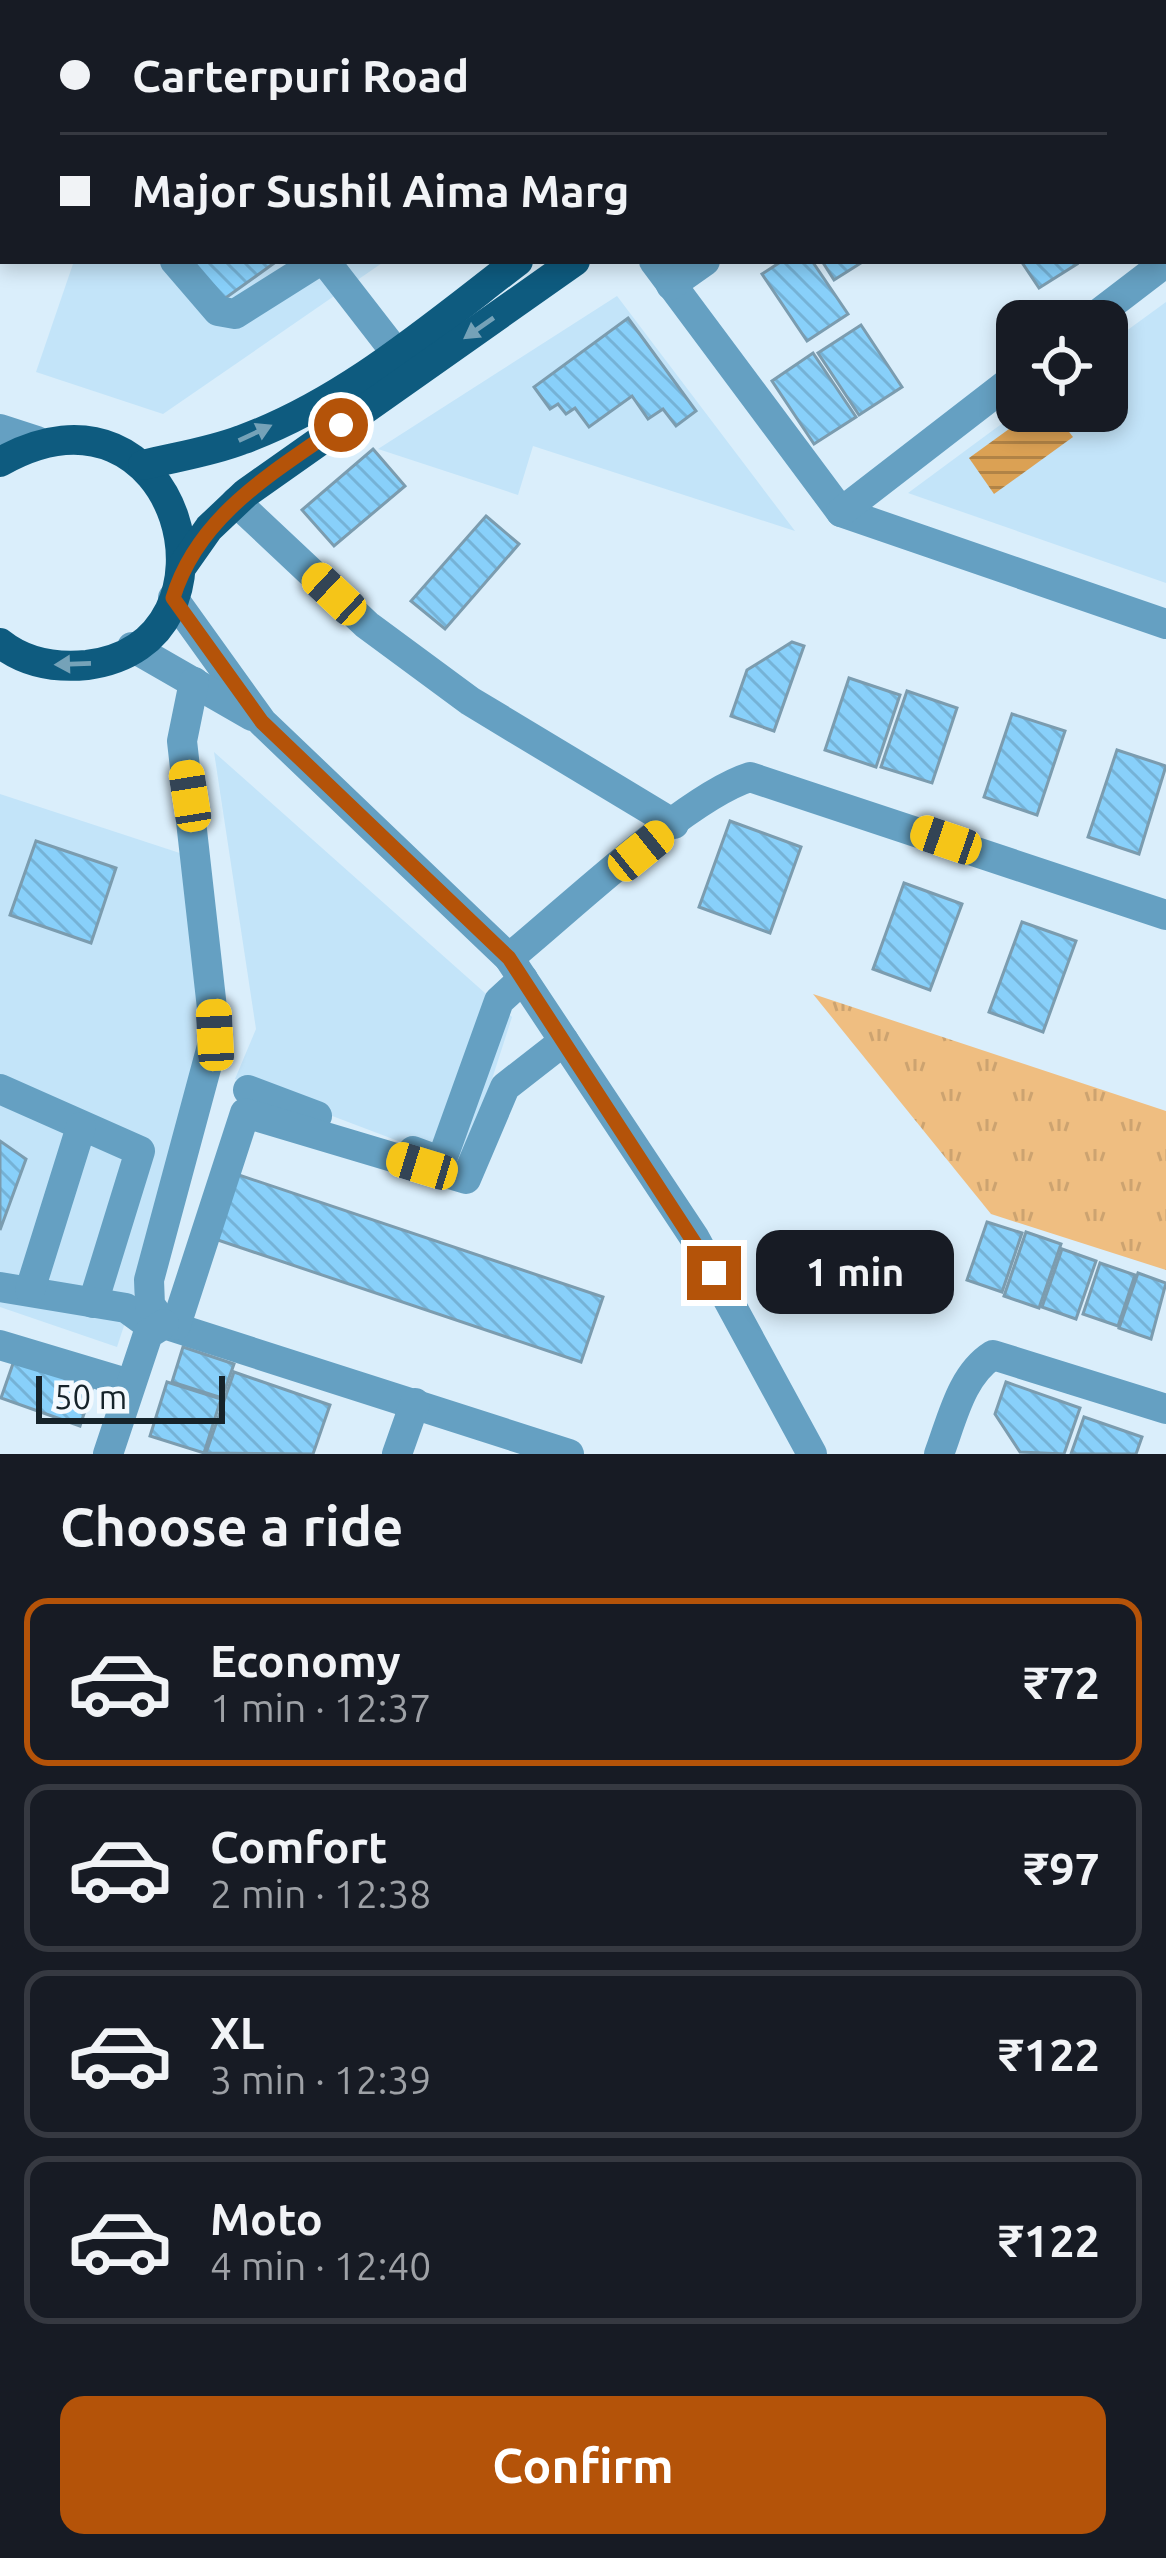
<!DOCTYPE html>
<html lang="en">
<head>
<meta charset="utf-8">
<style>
	:root { --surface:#171b24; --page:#20242c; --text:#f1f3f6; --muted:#9ea1a6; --line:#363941; --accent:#b45309 }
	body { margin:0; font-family:Ubuntu,sans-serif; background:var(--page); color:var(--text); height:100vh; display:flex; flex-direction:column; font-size:45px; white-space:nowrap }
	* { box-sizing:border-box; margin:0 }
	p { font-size:39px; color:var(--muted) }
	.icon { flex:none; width:66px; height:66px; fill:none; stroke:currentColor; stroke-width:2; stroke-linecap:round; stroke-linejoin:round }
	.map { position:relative; height:1454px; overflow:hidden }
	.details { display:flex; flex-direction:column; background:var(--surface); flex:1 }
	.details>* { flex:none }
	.banner { position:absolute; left:0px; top:0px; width:1167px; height:264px; box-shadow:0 6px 18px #0003; display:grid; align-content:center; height:264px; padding:0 60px; background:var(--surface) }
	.tools { position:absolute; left:996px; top:300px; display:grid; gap:24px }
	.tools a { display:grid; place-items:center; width:132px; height:132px; border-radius:24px; background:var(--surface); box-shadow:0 6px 18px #0003; font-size:60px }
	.scale { position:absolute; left:36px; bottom:30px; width:189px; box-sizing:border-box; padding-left:12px; border:6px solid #16232a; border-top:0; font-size:33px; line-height:42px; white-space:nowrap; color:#16232a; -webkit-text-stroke:9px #f3f9fe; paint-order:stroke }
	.end { position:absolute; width:54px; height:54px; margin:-27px; border:15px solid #b45309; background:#fff; box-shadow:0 0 0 6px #fff }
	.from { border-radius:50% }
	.bubble { position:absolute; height:84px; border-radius:24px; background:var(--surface); box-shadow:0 6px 18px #0003; font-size:39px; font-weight:700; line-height:84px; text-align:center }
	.car { position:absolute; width:36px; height:72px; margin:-36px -18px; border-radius:15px; box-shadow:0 0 9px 3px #0007; background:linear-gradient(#f5c518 24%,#345 0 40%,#f5c518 0 76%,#345 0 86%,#f5c518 0) }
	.banner b { display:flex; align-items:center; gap:42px; height:114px; font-size:45px }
	.banner b+b { border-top:3px solid var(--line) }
	.banner i { width:30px; height:30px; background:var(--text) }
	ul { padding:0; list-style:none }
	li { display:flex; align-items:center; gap:36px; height:168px; margin:0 24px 18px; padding:0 36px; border:6px solid var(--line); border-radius:24px }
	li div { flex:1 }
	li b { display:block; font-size:45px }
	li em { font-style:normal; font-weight:700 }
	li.selected { border-color:var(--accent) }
	li>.icon { width:108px; height:108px; stroke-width:1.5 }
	h2 { padding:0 60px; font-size:54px; line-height:144px }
	.cta { display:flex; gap:24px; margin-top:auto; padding:24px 60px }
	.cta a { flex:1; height:138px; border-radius:24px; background:var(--accent); color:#fff; font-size:48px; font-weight:700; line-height:138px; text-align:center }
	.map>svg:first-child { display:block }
	.built { fill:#c3e4f9 }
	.park { fill:url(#park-tufts) }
	.water { fill:url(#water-rules) }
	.building { fill:url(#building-back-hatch); stroke:#7b9caf; stroke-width:3 }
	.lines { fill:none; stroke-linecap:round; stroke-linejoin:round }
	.minor { stroke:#65a0c2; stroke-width:30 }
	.major { stroke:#0e5b7f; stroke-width:30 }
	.oneway { fill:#75a2b8 }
	.route { stroke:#b45309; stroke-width:15 }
</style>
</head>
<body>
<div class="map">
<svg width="1166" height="1454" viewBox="0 0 1166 1454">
	<defs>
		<pattern id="park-tufts" width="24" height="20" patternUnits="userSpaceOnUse" patternTransform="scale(3)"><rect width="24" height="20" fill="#efbe81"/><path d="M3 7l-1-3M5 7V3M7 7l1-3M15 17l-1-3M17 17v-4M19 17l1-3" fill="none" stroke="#cca370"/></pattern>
		<pattern id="water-rules" width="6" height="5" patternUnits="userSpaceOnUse" patternTransform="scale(3)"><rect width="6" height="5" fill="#dba154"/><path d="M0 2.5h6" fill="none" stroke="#b18346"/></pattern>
		<pattern id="building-back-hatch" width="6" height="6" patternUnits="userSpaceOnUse" patternTransform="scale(3)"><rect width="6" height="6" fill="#88d0fa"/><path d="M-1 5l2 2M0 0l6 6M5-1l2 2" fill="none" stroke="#75b2d6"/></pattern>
	</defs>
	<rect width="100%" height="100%" fill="#daeefb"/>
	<g class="built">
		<path d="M 74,261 L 385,261 L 163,414 L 36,372 Z"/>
		<path d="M 617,296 L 795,531 L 533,446 L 518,495 L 378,449 Z"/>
		<path d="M 1166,302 L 1166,583 L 908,493 L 1019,411 L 1107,411 L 1107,345 Z"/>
		<path d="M 214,752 L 512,1017 L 464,1166 L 235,1079 L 256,1029 Z"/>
		<path d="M 0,794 L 198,859 L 218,1039 L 117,1347 L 0,1307 Z"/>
	</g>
	<path class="park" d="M 813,994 L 1166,1111 L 1166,1270 L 991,1214 Z"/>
	<path class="water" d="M 1034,411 L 1053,411 L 1073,437 L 994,494 L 969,458 Z"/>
	<g class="building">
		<path d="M 190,261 L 277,261 L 220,302 Z"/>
		<path d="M 782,261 L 812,261 L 848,314 L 807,341 L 762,274 Z"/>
		<path d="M 822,261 L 864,261 L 834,280 Z"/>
		<path d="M 1021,261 L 1075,261 L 1077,264 L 1039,288 Z"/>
		<path d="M 628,318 L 696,411 L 676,426 L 663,409 L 648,419 L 632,396 L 589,427 L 575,408 L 566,414 L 558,404 L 550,409 L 534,387 Z"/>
		<path d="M 861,325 L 902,387 L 859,415 L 818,353 Z"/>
		<path d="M 813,353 L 856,417 L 814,444 L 772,381 Z"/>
		<path d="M 373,449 L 405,486 L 334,546 L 302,510 Z"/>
		<path d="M 486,516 L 519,544 L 445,629 L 411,601 Z"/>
		<path d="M 792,642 L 804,646 L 774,731 L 731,716 L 747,670 Z"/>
		<path d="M 849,678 L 900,695 L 876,767 L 825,750 Z"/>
		<path d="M 907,691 L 957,708 L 932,783 L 881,767 Z"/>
		<path d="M 1012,714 L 1065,731 L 1037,815 L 984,797 Z"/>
		<path d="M 1117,750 L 1166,766 L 1139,854 L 1088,837 Z"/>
		<path d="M 730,821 L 801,847 L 770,933 L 699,907 Z"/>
		<path d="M 36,841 L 116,868 L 91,943 L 10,915 Z"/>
		<path d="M 904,883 L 962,904 L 930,990 L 873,969 Z"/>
		<path d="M 1022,922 L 1076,941 L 1043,1032 L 989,1012 Z"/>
		<path d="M 0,1141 L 26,1159 L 0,1230 Z"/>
		<path d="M 230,1172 L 603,1297 L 581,1362 L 209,1237 Z"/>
		<path d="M 987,1222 L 1022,1233 L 1002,1292 L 967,1280 Z"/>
		<path d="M 1026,1232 L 1061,1244 L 1039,1308 L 1004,1296 Z"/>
		<path d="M 1062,1249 L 1096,1261 L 1076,1319 L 1042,1307 Z"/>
		<path d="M 1100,1263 L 1135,1275 L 1118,1326 L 1083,1314 Z"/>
		<path d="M 1138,1273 L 1166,1283 L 1151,1339 L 1119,1328 Z"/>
		<path d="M 183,1347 L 234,1364 L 222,1398 L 172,1382 Z"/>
		<path d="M 16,1355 L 94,1383 L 80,1426 L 1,1398 Z"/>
		<path d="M 234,1372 L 330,1405 L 313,1454 L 206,1453 Z"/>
		<path d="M 167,1382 L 221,1399 L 204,1453 L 150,1436 Z"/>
		<path d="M 1006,1382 L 1080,1408 L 1064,1454 L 1020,1452 L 995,1414 Z"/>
		<path d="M 1084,1417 L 1142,1437 L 1136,1454 L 1071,1454 Z"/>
	</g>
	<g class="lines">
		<g class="minor">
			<path d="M 364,0 L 366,3"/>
			<path d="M 502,0 L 511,3"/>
			<path d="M 182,3 L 183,0"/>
			<path d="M 308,3 L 313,0"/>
			<path d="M 774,3 L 779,0"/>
			<path d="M 1068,3 L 1072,0"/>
			<path d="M 0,48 L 3,50"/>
			<path d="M 175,261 L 218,311 L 235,314 L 319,261"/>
			<path d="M 325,261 L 397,354"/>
			<path d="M 654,261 L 841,512 L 1166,624"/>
			<path d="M 671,285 L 705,261"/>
			<path d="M 1089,321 L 1166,262"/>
			<path d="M 0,429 L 37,441"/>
			<path d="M 236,502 L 367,625 L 470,701 L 674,824"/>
			<path d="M 841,512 L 1017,376"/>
			<path d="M 173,598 L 262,722 L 509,958 L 694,1237 L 812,1454"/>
			<path d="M 132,647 L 252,716"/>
			<path d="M 509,958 C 567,911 686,797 750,777 L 1166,915"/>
			<path d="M 0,1089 L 140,1151 L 93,1303"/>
			<path d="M 248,1090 L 317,1116"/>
			<path d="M 413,1151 L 432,1158 L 444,1154 L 499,1001 L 523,979"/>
			<path d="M 0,1287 L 126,1308 L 152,1327"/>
			<path d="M 30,1290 L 81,1127"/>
			<path d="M 164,1324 L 150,1305 L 149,1280 L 215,1035 L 182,741 L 194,682"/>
			<path d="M 164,1324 L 569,1454"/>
			<path d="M 176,1325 L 245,1113 L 466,1179 L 505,1087 L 564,1041"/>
			<path d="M 0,1345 L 130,1384"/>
			<path d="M 108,1454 L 148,1334 L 164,1324"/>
			<path d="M 397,1454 L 415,1403"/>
			<path d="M 939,1454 C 952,1420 961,1375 993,1355 L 1166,1409"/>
		</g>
		<g class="major">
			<path d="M 873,3 L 877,0"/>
			<path d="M 921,3 L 925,0"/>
			<path d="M 0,462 C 180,360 255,644 87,665 C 56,668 25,663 0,643"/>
			<path d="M 143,465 C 175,457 210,452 241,440 C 344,403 433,326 518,261"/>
			<path d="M 183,565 L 209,528 L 246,493 L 575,261"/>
		</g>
	</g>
	<defs><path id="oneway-solid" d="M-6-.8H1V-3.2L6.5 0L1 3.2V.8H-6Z" transform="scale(3)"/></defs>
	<g class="oneway">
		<use href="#oneway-solid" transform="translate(479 328) rotate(145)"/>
		<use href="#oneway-solid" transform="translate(255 433) rotate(-25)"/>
		<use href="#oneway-solid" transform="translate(73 664) rotate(178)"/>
	</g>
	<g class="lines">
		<path class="route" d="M 341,425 C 274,472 198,515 173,598 L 262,722 L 509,958 L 714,1273"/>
	</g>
</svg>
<div class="tools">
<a><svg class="icon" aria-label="locate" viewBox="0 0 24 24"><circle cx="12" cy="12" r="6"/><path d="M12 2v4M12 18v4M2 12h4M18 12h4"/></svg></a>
</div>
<div class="scale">50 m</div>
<i class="end from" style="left:341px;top:425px"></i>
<i class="end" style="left:714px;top:1273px"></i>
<div class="bubble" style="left:756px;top:1230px;width:198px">1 min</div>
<i class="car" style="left:334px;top:594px;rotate:313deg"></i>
<i class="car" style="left:190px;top:796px;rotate:351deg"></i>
<i class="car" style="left:946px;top:840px;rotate:289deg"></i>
<i class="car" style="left:641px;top:851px;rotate:51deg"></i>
<i class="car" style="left:215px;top:1035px;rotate:357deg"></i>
<i class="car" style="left:422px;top:1166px;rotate:287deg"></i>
<div class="banner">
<b><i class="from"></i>Carterpuri Road</b>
<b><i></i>Major Sushil Aima Marg</b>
</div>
</div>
<section class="details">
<h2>Choose a ride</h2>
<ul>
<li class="selected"><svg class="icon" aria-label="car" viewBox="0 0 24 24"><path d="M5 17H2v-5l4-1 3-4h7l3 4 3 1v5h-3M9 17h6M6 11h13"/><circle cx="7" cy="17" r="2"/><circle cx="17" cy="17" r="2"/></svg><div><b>Economy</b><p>1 min · 12:37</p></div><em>₹72</em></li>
<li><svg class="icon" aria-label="car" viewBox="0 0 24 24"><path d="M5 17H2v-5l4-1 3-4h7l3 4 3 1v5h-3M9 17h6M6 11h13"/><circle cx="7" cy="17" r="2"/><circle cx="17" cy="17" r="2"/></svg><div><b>Comfort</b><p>2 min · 12:38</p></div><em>₹97</em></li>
<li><svg class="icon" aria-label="car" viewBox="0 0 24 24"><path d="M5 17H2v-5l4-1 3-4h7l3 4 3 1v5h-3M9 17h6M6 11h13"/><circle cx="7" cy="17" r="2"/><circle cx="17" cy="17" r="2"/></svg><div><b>XL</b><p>3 min · 12:39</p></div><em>₹122</em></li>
<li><svg class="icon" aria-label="car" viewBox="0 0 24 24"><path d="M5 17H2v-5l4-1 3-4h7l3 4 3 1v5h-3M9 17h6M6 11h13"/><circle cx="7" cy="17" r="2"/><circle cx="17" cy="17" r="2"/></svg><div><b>Moto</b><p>4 min · 12:40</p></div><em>₹122</em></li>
</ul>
<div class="cta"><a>Confirm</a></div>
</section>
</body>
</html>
